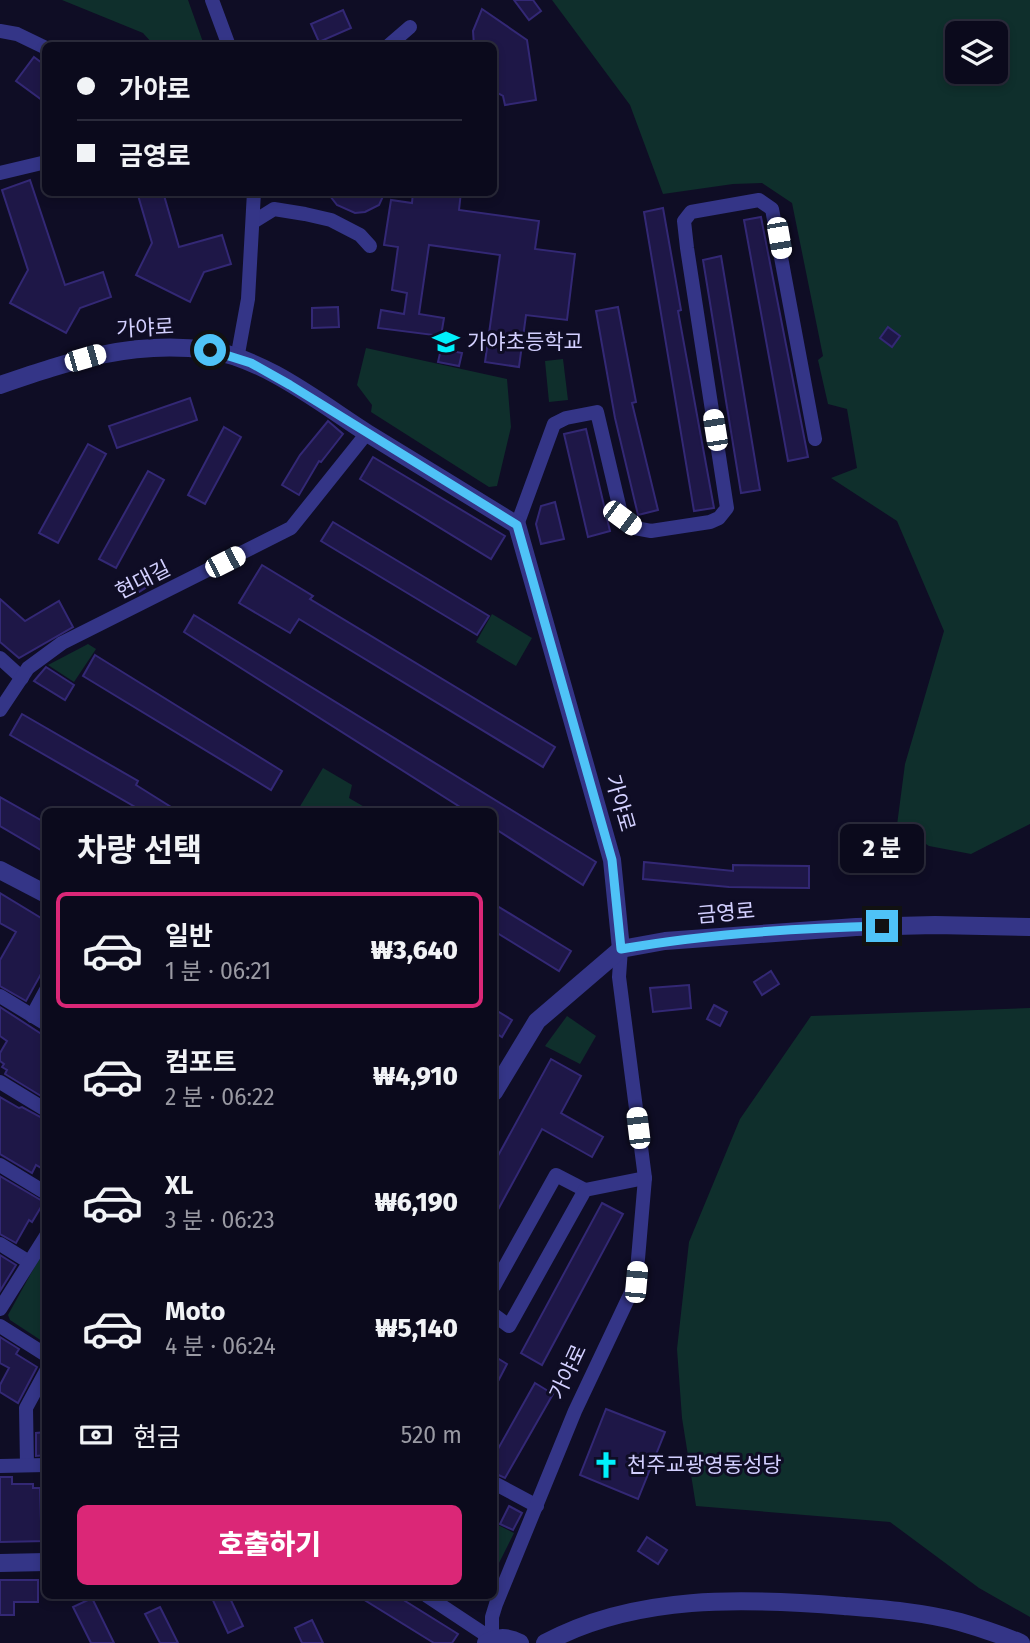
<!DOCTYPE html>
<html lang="ko">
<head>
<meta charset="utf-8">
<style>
	:root { --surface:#0b0a1c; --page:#191829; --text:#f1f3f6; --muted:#9a9aa3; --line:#2b2b3b; --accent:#db2777 }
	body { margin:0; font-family:"Fira Sans","Noto Sans KR",sans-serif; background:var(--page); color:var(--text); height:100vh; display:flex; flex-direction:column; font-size:26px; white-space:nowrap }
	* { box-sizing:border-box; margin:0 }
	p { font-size:23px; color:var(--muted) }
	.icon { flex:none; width:38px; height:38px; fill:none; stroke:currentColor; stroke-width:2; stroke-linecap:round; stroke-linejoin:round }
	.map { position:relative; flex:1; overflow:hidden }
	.drawer { position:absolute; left:42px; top:808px; width:455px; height:791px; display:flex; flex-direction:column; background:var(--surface); border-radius:10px; box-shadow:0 4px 10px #0003,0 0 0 2px var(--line) }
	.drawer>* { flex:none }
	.hud { position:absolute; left:42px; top:42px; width:455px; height:154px; border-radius:10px; box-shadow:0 4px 10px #0003,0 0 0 2px var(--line); display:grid; align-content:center; height:154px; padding:0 35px; background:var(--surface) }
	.tools { position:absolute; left:945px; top:21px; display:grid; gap:14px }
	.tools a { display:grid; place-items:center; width:63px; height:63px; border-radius:10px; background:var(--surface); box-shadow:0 4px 10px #0003,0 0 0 2px var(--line); font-size:35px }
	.end { position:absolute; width:32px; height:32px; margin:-16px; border:9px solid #4fc3f7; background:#111; box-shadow:0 0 0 4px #111 }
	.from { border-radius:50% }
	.bubble { position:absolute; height:49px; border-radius:10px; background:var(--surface); box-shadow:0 4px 10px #0003,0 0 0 2px var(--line); font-size:23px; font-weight:800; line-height:49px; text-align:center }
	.car { position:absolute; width:21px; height:42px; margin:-21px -10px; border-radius:9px; box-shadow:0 0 5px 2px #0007; background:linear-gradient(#fff 24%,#345 0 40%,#fff 0 76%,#345 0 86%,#fff 0) }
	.hud b { display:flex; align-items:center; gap:24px; height:66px; font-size:26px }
	.hud b+b { border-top:2px solid var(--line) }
	.hud i { width:18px; height:18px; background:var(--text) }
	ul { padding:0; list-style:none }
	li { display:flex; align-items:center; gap:21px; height:116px; margin:0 14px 10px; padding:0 21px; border:4px solid transparent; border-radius:10px }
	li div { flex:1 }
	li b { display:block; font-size:26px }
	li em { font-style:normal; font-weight:800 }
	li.on { border-color:var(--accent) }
	li>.icon { width:63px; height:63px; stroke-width:1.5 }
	h2 { padding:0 35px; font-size:32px; line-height:84px }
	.pay { display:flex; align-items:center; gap:18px; height:77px; padding:0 35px; font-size:26px }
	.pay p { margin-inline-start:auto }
	.primary-button { display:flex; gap:14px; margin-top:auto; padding:14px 35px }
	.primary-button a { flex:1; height:80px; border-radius:10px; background:var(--accent); color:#fff; font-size:28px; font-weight:800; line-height:80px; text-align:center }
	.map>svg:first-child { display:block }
	.green { fill:#0f2f2c; fill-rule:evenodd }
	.building { fill:#1e1747; stroke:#332875; stroke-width:2 }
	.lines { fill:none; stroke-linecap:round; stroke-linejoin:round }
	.minor { stroke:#343587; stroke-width:14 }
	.tertiary { stroke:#343587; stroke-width:18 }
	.route { stroke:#4fc3f7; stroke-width:9 }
	.labels { text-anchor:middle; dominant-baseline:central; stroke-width:6; stroke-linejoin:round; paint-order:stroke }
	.street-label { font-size:21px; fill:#d3d0ff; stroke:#0f0d25 }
	.poi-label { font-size:21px; fill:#d3d0ff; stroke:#0f0d25; text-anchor:start }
</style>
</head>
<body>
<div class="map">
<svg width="1030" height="1643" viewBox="0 0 1030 1643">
	<rect width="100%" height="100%" fill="#0f0d25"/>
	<g class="green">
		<path d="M 62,0 L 188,0 L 204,45 L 154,45 L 143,33 Z"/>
		<path d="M 552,0 L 1030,0 L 1030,824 L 971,854 L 929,846 L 897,825 L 905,764 L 944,631 L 897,521 L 831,478 L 857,468 L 847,409 L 828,404 L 818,360 L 823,356 L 792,203 L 762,183 L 733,184 L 663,194 L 630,105 ZM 957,33 L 996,33 L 996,72 L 957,72 Z"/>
		<path d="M 366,348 L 507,379 L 511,427 L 497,486 L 489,487 L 371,412 L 372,405 L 357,385 Z"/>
		<path d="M 563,359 L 568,400 L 549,402 L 545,361 Z"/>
		<path d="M 492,614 L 532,638 L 516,666 L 476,642 Z"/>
		<path d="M 88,644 L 96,649 L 74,682 L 48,665 Z"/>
		<path d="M 323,768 L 352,785 L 349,798 L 373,812 L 306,812 L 299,808 Z"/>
		<path d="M 1030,1008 L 1030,1617 L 979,1588 L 890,1522 L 696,1506 L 682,1418 L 677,1349 L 689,1242 L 740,1119 L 811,1016 Z"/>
		<path d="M 567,1016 L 596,1036 L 580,1064 L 545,1046 Z"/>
		<path d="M 45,1248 L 45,1343 L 10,1320 L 8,1315 Z"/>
		<path d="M 496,1524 L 514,1533 L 494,1573 L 494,1529 Z"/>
	</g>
	<g class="building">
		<path d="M 514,0 L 533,0 L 541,11 L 529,20 Z"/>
		<path d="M 482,9 L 527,40 L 536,100 L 505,105 L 503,96 L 494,91 L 494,46 L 474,46 L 473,31 Z"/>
		<path d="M 343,10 L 351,28 L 319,42 L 311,24 Z"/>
		<path d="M 34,57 L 46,66 L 46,103 L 16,81 Z"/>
		<path d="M 30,180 L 65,285 L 103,272 L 111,297 L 80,308 L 66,333 L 10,303 L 28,270 L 2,190 Z"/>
		<path d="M 137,192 L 163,192 L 179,247 L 222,235 L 231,264 L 204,272 L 190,302 L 136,275 L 152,243 Z"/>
		<path d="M 327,192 L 385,192 L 379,205 L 365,212 L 355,213 L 337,205 Z"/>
		<path d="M 413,192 L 461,192 L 459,210 L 539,221 L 535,249 L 575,254 L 567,320 L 526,315 L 519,367 L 485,362 L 500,255 L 429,245 L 419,314 L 444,318 L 441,336 L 378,328 L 381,310 L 404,314 L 407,293 L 392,290 L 398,247 L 384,245 L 391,200 L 412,203 Z"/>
		<path d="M 663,208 L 681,310 L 678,311 L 714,508 L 694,511 L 644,212 Z"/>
		<path d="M 761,217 L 808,457 L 788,461 L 744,220 Z"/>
		<path d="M 721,256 L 760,490 L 741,493 L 703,260 Z"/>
		<path d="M 338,307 L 339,327 L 312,328 L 312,308 Z"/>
		<path d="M 618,307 L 636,402 L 632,403 L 658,510 L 638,515 L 615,418 L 596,311 Z"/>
		<path d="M 888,327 L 900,336 L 892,347 L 880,338 Z"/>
		<path d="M 441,349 L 462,353 L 459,366 L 438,362 Z"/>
		<path d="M 190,398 L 197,420 L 117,448 L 109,426 Z"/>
		<path d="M 328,421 L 343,434 L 321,462 L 319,461 L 299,495 L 282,485 L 300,455 Z"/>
		<path d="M 224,427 L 241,437 L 205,504 L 188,495 Z"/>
		<path d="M 586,429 L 610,531 L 588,537 L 564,434 Z"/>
		<path d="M 88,444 L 106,454 L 58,543 L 39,533 Z"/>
		<path d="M 373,457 L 505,536 L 491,559 L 360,479 Z"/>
		<path d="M 148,471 L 164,480 L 116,568 L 99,559 Z"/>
		<path d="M 555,502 L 564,539 L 541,544 L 536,524 L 541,506 Z"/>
		<path d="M 333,522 L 489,616 L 477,635 L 321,541 Z"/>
		<path d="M 262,565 L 313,596 L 310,599 L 555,747 L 543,767 L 299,619 L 290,633 L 239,603 Z"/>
		<path d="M 143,570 L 153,583 L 130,598 L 120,585 Z"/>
		<path d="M 0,599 L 25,621 L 59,601 L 73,627 L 19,658 L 0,642 Z"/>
		<path d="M 194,615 L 596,862 L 583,885 L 494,828 L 494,812 L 468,812 L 184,632 Z"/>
		<path d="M 95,655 L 282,771 L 271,790 L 83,676 Z"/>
		<path d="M 46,667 L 74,685 L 65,700 L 34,681 Z"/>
		<path d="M 22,714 L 138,781 L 136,785 L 179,812 L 144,812 L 10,735 Z"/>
		<path d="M 0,797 L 46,823 L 46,853 L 0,826 Z"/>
		<path d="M 644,862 L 733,871 L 733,865 L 809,866 L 809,888 L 729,887 L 643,879 Z"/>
		<path d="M 0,893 L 46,921 L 46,965 L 26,1001 L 0,986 L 0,960 L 16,932 L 0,923 Z"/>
		<path d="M 494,904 L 571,951 L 559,971 L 494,931 Z"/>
		<path d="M 771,971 L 779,984 L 762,995 L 754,982 Z"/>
		<path d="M 689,985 L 691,1008 L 653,1012 L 650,988 Z"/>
		<path d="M 714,1005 L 727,1012 L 720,1026 L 707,1019 Z"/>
		<path d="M 0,1007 L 46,1037 L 46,1089 L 41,1096 L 5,1074 L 7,1070 L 2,1067 L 4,1064 L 0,1061 L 0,1053 L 7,1041 L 0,1036 Z"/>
		<path d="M 494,1009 L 512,1020 L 502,1037 L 494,1032 Z"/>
		<path d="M 551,1059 L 581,1076 L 561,1113 L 603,1137 L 592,1157 L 542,1129 L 494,1217 L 494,1163 Z"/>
		<path d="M 0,1097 L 19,1108 L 22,1107 L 46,1120 L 46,1171 L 36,1165 L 32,1173 L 0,1154 Z"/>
		<path d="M 0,1176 L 44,1202 L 32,1222 L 29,1220 L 16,1243 L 0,1234 Z"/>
		<path d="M 602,1203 L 623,1214 L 542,1365 L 521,1353 Z"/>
		<path d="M 0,1255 L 16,1265 L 0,1291 Z"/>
		<path d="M 0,1337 L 19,1349 L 16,1354 L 37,1367 L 18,1403 L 0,1392 L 0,1385 L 9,1368 L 0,1363 Z"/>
		<path d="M 494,1356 L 507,1364 L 494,1389 Z"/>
		<path d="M 535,1383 L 553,1394 L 505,1478 L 494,1473 L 494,1456 Z"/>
		<path d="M 606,1409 L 665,1432 L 638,1499 L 580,1475 Z"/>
		<path d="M 46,1432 L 46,1455 L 36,1456 L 36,1433 Z"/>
		<path d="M 0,1477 L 12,1477 L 12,1484 L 33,1484 L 33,1488 L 40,1488 L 41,1522 L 46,1521 L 46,1541 L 0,1542 Z"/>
		<path d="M 509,1506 L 522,1513 L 513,1530 L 500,1524 Z"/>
		<path d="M 647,1537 L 667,1550 L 658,1564 L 638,1551 Z"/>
		<path d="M 0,1580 L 38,1580 L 38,1602 L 14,1602 L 14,1615 L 0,1615 Z"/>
		<path d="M 211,1596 L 229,1596 L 243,1626 L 228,1633 Z"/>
		<path d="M 358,1596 L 397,1596 L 458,1634 L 452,1643 L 434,1643 Z"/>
		<path d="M 92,1598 L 114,1643 L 91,1643 L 73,1607 Z"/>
		<path d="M 160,1607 L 178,1643 L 160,1643 L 145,1614 Z"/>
		<path d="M 312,1620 L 323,1643 L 302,1643 L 295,1628 Z"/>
	</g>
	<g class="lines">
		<g class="minor">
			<path d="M 212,0 L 229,46"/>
			<path d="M 0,31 L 17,34 L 46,48"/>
			<path d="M 388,46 L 410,27"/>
			<path d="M 0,173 L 46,162"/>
			<path d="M 253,222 L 274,209 L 305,214 L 331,220 L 360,235 L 370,246"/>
			<path d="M 237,359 L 248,299 L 254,192"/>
			<path d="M 517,525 L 554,424 L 566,418 L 597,412 L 622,518 L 635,528 L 651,531 L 710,522 L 719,518 L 727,508 L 687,248 L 684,221 L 691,212 L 759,200 L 772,209 L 815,439"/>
			<path d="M 0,658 L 22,678"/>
			<path d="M 0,710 L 28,668 L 62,643 L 291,528 L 367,433"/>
			<path d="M 0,996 L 46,1024"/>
			<path d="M 32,1016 L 46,990"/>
			<path d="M 0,1082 L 46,1110"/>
			<path d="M 0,1165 L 46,1193"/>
			<path d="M 0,1244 L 29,1262"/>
			<path d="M 494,1286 L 556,1175 L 585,1190"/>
			<path d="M 0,1309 L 46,1236"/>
			<path d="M 494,1315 L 509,1326 L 585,1190 L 645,1178"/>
			<path d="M 0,1326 L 46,1355"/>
			<path d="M 27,1465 L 26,1408 L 46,1371"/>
			<path d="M 0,1466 L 46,1465"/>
			<path d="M 494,1483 L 537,1506"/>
			<path d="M 427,1596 L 492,1639"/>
			<path d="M 492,1639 L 492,1617 L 496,1604 L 575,1411 L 636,1282 L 645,1178 L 619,977 L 621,949"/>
		</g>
		<g class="tertiary">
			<path d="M 0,385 C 70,361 132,340 208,350 C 264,358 320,403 367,433 C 417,464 467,494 517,525 L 612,860 L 621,949"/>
			<path d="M 0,870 L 46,894"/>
			<path d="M 494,1092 L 537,1021 L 621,949 L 665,941 L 856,927 L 935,925 L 1030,927"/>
			<path d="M 0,1563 L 46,1562"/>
			<path d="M 486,1643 C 498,1636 509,1637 520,1643"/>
			<path d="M 545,1643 C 636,1594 744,1598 844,1606 C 882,1609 923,1612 960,1622 C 981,1628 1001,1635 1021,1643"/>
		</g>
	</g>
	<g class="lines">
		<path class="route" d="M 210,350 L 251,363 L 290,385 L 517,525 L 612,860 L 621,949 C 706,934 795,928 882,926"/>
	</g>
	<defs>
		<symbol id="school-bare" viewBox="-9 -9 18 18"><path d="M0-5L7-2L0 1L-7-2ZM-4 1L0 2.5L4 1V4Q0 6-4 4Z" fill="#00f0fb" stroke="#0f0d25" stroke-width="2.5" paint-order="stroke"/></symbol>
		<symbol id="church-bare" viewBox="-9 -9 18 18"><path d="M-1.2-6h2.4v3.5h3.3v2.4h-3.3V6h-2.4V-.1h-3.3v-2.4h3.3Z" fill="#00f0fb" stroke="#0f0d25" stroke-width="2.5" paint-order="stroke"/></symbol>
	</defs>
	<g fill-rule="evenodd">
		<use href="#school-bare" x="427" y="323" width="38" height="38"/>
		<use href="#church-bare" x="587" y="1446" width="38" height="38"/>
	</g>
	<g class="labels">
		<g class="street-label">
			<text transform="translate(145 328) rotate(-3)">가야로</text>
			<text transform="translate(143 580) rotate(-27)">현대길</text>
			<text transform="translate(620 803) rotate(74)">가야로</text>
			<text transform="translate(726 913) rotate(-5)">금영로</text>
			<text transform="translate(568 1372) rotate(-65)">가야로</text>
		</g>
		<g class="poi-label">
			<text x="467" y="342">가야초등학교</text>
			<text x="627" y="1465">천주교광영동성당</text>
		</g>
	</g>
</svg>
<div class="tools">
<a><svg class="icon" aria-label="layers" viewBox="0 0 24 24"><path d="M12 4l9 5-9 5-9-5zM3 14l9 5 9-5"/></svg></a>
</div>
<i class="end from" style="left:210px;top:350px"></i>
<i class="end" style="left:882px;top:926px"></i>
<div class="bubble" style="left:840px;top:824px;width:84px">2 분</div>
<i class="car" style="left:779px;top:238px;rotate:170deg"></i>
<i class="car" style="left:85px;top:358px;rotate:74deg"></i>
<i class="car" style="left:715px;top:430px;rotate:351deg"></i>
<i class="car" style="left:622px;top:518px;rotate:127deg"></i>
<i class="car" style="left:225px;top:562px;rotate:63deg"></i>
<i class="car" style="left:638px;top:1128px;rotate:353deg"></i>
<i class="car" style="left:636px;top:1282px;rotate:5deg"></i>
<div class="hud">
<b><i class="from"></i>가야로</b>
<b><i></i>금영로</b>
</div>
<section class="drawer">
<h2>차량 선택</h2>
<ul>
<li class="on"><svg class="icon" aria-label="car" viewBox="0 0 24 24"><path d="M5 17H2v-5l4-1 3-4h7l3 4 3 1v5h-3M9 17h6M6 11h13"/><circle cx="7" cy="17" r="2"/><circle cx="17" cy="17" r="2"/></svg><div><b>일반</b><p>1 분 · 06:21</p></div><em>₩3,640</em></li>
<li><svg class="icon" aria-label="car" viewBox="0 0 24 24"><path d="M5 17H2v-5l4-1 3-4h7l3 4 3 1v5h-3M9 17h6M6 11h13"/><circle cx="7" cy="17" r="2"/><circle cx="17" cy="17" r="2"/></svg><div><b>컴포트</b><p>2 분 · 06:22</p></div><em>₩4,910</em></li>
<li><svg class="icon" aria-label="car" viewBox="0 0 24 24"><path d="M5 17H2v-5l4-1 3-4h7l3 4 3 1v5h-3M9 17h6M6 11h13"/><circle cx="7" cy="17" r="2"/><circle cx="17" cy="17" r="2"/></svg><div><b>XL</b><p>3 분 · 06:23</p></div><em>₩6,190</em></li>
<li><svg class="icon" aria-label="car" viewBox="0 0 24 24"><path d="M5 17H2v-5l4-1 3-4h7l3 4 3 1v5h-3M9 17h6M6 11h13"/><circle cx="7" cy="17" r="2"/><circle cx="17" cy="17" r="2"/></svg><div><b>Moto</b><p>4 분 · 06:24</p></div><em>₩5,140</em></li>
</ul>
<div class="pay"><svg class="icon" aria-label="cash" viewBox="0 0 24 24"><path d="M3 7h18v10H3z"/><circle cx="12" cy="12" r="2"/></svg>현금<p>520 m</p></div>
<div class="primary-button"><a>호출하기</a></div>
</section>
</div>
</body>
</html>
